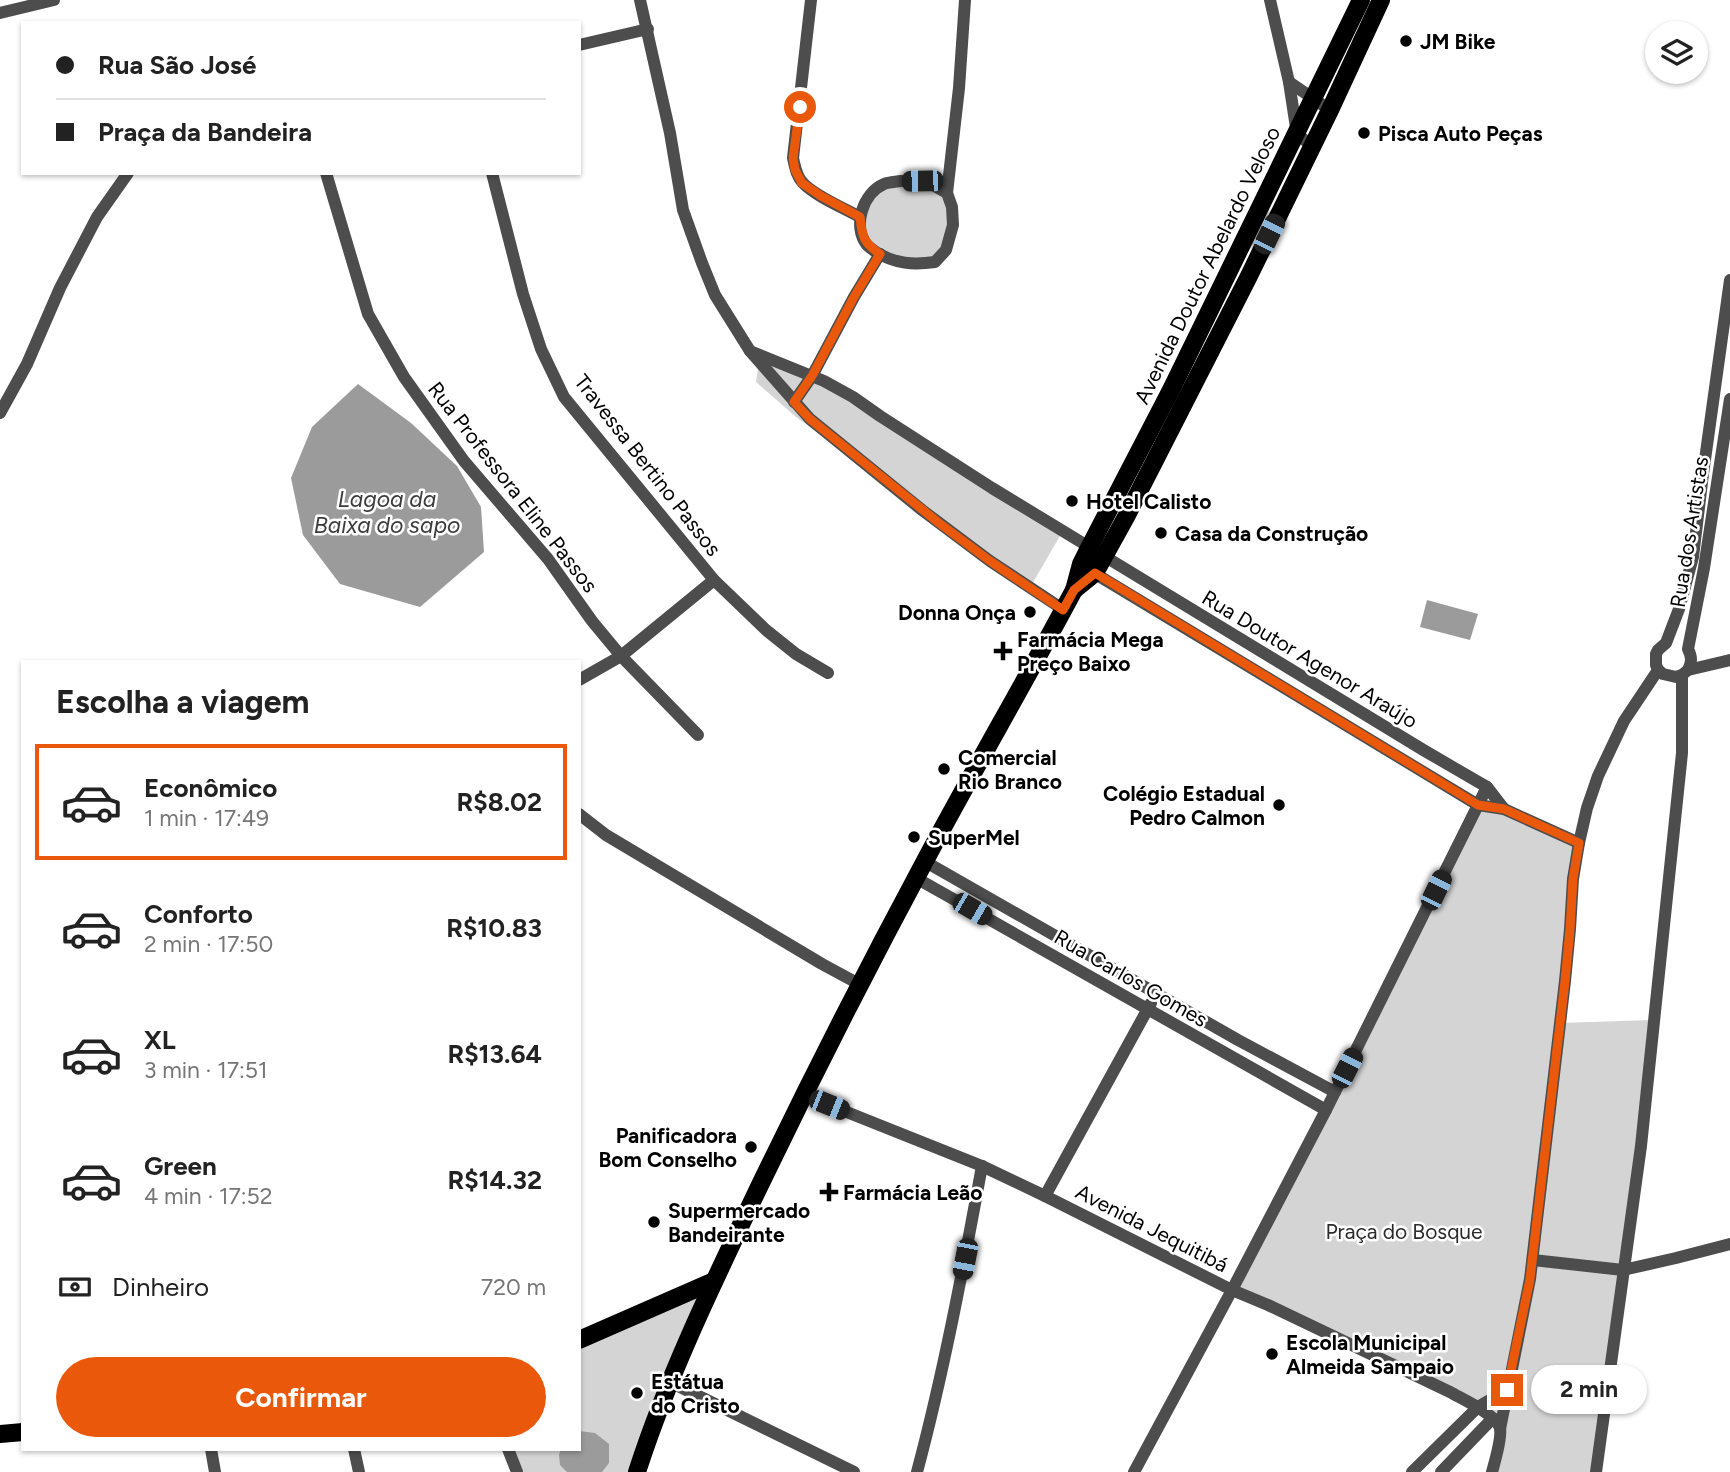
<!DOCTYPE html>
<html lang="pt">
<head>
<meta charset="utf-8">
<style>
	:root { --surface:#fff; --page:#f2f2f2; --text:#222; --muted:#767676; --line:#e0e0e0; --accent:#ea580c }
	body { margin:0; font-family:Figtree,sans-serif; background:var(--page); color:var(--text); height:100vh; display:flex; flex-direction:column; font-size:26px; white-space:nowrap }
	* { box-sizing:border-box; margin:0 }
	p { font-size:23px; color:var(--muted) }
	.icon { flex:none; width:38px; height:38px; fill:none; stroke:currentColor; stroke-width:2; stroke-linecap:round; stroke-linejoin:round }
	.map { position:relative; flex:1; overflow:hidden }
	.panel { position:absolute; left:21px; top:660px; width:560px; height:791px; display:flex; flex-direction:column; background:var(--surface); border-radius:0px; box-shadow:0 2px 5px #0004 }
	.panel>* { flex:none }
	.hud { position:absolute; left:21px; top:21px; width:560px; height:154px; border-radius:0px; box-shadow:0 2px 5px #0004; display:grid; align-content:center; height:154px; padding:0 35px; background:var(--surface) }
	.tools { position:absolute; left:1645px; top:21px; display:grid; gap:14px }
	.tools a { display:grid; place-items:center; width:63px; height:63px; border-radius:50%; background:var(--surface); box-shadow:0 2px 5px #0004; font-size:35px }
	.end { position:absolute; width:32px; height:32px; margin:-16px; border:9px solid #ea580c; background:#fff; box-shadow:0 0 0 4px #fff }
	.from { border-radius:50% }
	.bubble { position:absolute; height:49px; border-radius:24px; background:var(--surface); box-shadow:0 2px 5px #0004; font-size:23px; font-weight:700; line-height:49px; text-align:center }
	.car { position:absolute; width:21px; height:42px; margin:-21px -10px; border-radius:9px; box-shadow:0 0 5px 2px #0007; background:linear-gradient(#222 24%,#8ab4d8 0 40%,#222 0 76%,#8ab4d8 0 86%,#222 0) }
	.hud b { display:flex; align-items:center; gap:24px; height:66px; font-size:26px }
	.hud b+b { border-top:2px solid var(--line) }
	.hud i { width:18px; height:18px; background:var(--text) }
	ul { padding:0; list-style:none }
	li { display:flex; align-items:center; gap:21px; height:116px; margin:0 14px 10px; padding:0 21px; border:4px solid transparent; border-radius:0px }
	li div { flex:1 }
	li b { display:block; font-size:26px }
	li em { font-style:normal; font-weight:700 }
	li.active { border-color:var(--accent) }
	li>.icon { width:63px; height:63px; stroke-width:1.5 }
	h2 { padding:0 35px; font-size:32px; line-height:84px }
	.pay { display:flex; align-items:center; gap:18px; height:77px; padding:0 35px; font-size:26px }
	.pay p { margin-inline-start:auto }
	.cta { display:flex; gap:14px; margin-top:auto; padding:14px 35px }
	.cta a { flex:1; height:80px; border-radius:42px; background:var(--accent); color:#fff; font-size:28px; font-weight:700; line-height:80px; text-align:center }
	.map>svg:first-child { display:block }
	.green { fill:#d4d4d4 }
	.water { fill:#9b9b9b }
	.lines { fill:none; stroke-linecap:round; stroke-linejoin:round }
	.minor { stroke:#4d4d4d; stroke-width:12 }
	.major { stroke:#000; stroke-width:18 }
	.route { stroke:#ea580c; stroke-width:9 }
	.poi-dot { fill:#000; stroke:#fff; stroke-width:2.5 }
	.labels { text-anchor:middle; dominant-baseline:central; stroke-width:5; stroke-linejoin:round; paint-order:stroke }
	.poi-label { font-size:21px; font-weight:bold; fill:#000; stroke:#fff; text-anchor:start }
	.street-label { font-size:21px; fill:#000; stroke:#fff }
	.park-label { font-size:21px; fill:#2b2b2b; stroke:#fff }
	.water-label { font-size:23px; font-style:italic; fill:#3c3c3c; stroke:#fff }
</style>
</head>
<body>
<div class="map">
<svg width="1730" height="1472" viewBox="0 0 1730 1472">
	<rect width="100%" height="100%" fill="#fff"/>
	<g class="green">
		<path d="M 922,181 L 945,198 L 953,225 L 937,261 L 907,264 L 864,238 L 865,221 L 869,202 L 886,183 Z"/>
		<path d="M 760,356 L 824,381 L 1060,536 L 1032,584 L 824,437 L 796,417 L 756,382 Z"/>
		<path d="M 1478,805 L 1579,843 L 1560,1023 L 1652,1020 L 1594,1472 L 1492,1472 L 1500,1429 L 1477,1403 L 1232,1290 Z"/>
		<path d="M 714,1282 L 637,1472 L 518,1472 L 508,1449 L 579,1449 L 579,1341 Z"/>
	</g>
	<g class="water">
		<path d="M 358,384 L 411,423 L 457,466 L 481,507 L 484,552 L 420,607 L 340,584 L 303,535 L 291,478 L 312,427 Z"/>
		<path d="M 1427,600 L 1478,614 L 1470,640 L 1420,627 Z"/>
		<path d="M 579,1431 L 595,1433 L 609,1444 L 609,1463 L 602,1472 L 567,1472 L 560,1465 L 559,1455 L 561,1449 L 579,1449 Z"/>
	</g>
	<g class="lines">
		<g class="minor">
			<path d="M 640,0 L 670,133 L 683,210 L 702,263 L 715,295 L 750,351 L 810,419 L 922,510 L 990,561 L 1064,610"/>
			<path d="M 811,0 L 793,158 C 795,166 796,176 803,183 C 815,196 844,208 860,217"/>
			<path d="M 1270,0 L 1289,82 L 1297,134 L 1312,146"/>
			<path d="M 0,13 L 54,0"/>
			<path d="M 579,45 L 648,29"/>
			<path d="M 1289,82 L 1330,110"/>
			<path d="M 326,173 L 368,314 L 404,377 L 464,461 L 548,559 L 592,621 L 621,656 L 579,680"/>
			<path d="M 492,173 L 523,294 L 541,349 L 564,397 L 714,580 L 766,630 L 796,654 L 828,673"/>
			<path d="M 901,181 L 922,181 L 933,185 L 947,193 L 952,207 L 953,225 L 946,250 L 935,262 C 914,265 895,264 876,252 C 873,250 870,248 867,245 C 852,226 863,193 884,184 C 889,182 895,182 901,181 Z"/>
			<path d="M 947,193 L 959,88 L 965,0"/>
			<path d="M 750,351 L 824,381 L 853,397 L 880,416 L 992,488 L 1425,751 L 1487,787 L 1504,809"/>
			<path d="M 794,402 L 812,376 L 854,297 L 880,254"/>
			<path d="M 0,413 L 27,364 L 60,288 L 97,217 L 128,173"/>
			<path d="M 1089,570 L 1478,805 L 1504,809 L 1579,843"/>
			<path d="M 1658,670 L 1656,665 L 1656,654 L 1658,650 L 1666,643 L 1679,609 L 1693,557 L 1703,474 L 1730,280"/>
			<path d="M 1658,670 L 1663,674 L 1676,677 L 1682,675 L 1688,670 L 1730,660"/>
			<path d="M 1688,670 C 1692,662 1692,657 1688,649 L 1704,568 L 1730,399"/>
			<path d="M 698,735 L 621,656 L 714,580"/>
			<path d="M 579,814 L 606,835 L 822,964 L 859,984"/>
			<path d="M 924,861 L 1238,1040 L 1335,1092"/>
			<path d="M 916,878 L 1326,1110"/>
			<path d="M 804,1095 L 982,1166 L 1045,1196 L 1232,1290 L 1268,1305 L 1450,1392 C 1462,1399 1496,1414 1500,1428 C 1502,1438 1495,1461 1492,1472"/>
			<path d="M 1045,1196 L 1151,1003"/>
			<path d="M 1533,1260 L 1623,1270 L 1676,1258 L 1730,1244"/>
			<path d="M 670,1382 L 854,1472"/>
			<path d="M 1500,1429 L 1530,1279 L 1565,981 L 1570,929 L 1573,879 L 1579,843 L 1587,808 L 1598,776 L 1624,721 L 1658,670"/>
			<path d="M 211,1449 L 215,1472"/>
			<path d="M 354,1449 L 359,1472"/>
			<path d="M 508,1449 L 517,1472"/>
			<path d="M 917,1472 C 944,1371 963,1269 982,1166"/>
			<path d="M 1134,1472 L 1232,1290 L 1326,1110 L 1487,787"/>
			<path d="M 1412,1472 L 1478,1407 L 1507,1390"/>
			<path d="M 1441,1472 L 1493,1418"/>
			<path d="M 1596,1472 L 1641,1146 L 1682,753 L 1682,675"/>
		</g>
		<g class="major">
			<path d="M 1074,590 L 1095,573 L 1126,517 L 1248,278 L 1330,110 L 1381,0"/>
			<path d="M 579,1340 L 714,1281"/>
			<path d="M 0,1434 L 23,1432"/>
			<path d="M 637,1472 C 669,1373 715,1279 760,1185 C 813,1075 868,967 926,859 C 974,769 1026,680 1074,590 L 1081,564 L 1089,548 L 1171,390 L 1361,0"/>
		</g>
	</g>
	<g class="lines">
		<path class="route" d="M 800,107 L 793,158 L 795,170 L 802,183 L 821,196 L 860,217 C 862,237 864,243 880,254 L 854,297 L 812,376 L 794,402 L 810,419 L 939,523 L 990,561 L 1063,610 L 1074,590 L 1095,573 L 1478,805 L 1504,809 L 1579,843 L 1573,879 L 1570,929 L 1565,981 L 1530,1279 L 1507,1390"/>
	</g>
	<g class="poi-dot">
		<circle cx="1406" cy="41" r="7"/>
		<circle cx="1364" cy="133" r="7"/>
		<circle cx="1072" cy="501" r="7"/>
		<circle cx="1161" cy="533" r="7"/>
		<circle cx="1030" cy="612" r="7"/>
		<path d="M999.5 640.5h7v7h7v7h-7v7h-7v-7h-7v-7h7z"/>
		<circle cx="944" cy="769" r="7"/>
		<circle cx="1279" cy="805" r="7"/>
		<circle cx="914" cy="837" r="7"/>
		<circle cx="751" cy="1147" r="7"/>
		<path d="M825.5 1181.5h7v7h7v7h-7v7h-7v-7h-7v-7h7z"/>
		<circle cx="654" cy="1222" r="7"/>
		<circle cx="1272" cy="1354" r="7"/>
		<circle cx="637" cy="1393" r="7"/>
	</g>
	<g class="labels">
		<g class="poi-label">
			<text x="1420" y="41">JM Bike</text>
			<text x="1378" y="133">Pisca Auto Peças</text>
			<text x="1086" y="501">Hotel Calisto</text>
			<text x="1175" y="533">Casa da Construção</text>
			<text x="1016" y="612" text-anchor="end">Donna Onça</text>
			<text x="1017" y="639">Farmácia Mega<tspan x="1017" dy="24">Preço Baixo</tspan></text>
			<text x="958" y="757">Comercial<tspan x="958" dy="24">Rio Branco</tspan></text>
			<text x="1265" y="793" text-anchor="end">Colégio Estadual<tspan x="1265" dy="24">Pedro Calmon</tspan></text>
			<text x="928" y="837">SuperMel</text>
			<text x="737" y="1135" text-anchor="end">Panificadora<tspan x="737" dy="24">Bom Conselho</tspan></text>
			<text x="843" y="1192">Farmácia Leão</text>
			<text x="668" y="1210">Supermercado<tspan x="668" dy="24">Bandeirante</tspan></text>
			<text x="1286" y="1342">Escola Municipal<tspan x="1286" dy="24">Almeida Sampaio</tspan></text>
			<text x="651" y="1381">Estátua<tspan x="651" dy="24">do Cristo</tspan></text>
		</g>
		<g class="street-label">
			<text transform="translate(1207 265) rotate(-64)">Avenida Doutor Abelardo Veloso</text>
			<text transform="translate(648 465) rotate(52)">Travessa Bertino Passos</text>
			<text transform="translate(513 487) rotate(52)">Rua Professora Eline Passos</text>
			<text transform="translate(1689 532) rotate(-81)">Rua dos Artistas</text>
			<text transform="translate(1310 659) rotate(31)">Rua Doutor Agenor Araújo</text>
			<text transform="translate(1131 978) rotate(30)">Rua Carlos Gomes</text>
			<text transform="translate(1152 1228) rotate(27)">Avenida Jequitibá</text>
		</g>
		<g class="park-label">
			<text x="1404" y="1231">Praça do Bosque</text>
		</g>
		<g class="water-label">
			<text x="387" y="499">Lagoa da<tspan x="387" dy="26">Baixa do sapo</tspan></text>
		</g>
	</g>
</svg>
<div class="tools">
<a><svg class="icon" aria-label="layers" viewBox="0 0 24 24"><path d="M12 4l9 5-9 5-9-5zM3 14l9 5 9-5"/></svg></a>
</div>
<i class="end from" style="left:800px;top:107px"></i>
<i class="end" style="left:1507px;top:1390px"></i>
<div class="bubble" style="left:1531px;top:1365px;width:116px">2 min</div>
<i class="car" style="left:922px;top:181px;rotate:269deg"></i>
<i class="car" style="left:1269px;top:234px;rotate:26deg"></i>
<i class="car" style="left:1436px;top:890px;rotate:26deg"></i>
<i class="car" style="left:972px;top:909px;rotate:120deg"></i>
<i class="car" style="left:1347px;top:1068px;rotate:27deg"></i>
<i class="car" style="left:829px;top:1105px;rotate:112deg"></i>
<i class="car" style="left:965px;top:1259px;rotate:191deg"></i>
<div class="hud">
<b><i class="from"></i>Rua São José</b>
<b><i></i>Praça da Bandeira</b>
</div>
<section class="panel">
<h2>Escolha a viagem</h2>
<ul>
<li class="active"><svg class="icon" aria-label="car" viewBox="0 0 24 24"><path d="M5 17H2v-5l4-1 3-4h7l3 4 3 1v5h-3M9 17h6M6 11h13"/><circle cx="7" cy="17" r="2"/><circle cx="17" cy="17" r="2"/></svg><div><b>Econômico</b><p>1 min · 17:49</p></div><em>R$8.02</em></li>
<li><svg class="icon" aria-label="car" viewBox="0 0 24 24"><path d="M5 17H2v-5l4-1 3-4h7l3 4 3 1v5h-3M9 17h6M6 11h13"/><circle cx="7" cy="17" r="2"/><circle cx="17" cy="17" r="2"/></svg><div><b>Conforto</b><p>2 min · 17:50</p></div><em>R$10.83</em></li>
<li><svg class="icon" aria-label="car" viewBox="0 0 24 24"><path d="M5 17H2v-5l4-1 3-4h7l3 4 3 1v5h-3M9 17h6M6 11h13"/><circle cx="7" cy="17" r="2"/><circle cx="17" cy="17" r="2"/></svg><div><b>XL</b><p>3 min · 17:51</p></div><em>R$13.64</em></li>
<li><svg class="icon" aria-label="car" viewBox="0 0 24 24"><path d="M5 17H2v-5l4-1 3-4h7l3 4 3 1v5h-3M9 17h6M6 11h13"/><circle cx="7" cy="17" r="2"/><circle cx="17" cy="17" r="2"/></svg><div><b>Green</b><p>4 min · 17:52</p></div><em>R$14.32</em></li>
</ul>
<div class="pay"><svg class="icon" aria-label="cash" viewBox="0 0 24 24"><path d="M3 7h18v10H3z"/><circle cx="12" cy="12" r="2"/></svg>Dinheiro<p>720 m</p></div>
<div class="cta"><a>Confirmar</a></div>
</section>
</div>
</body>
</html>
